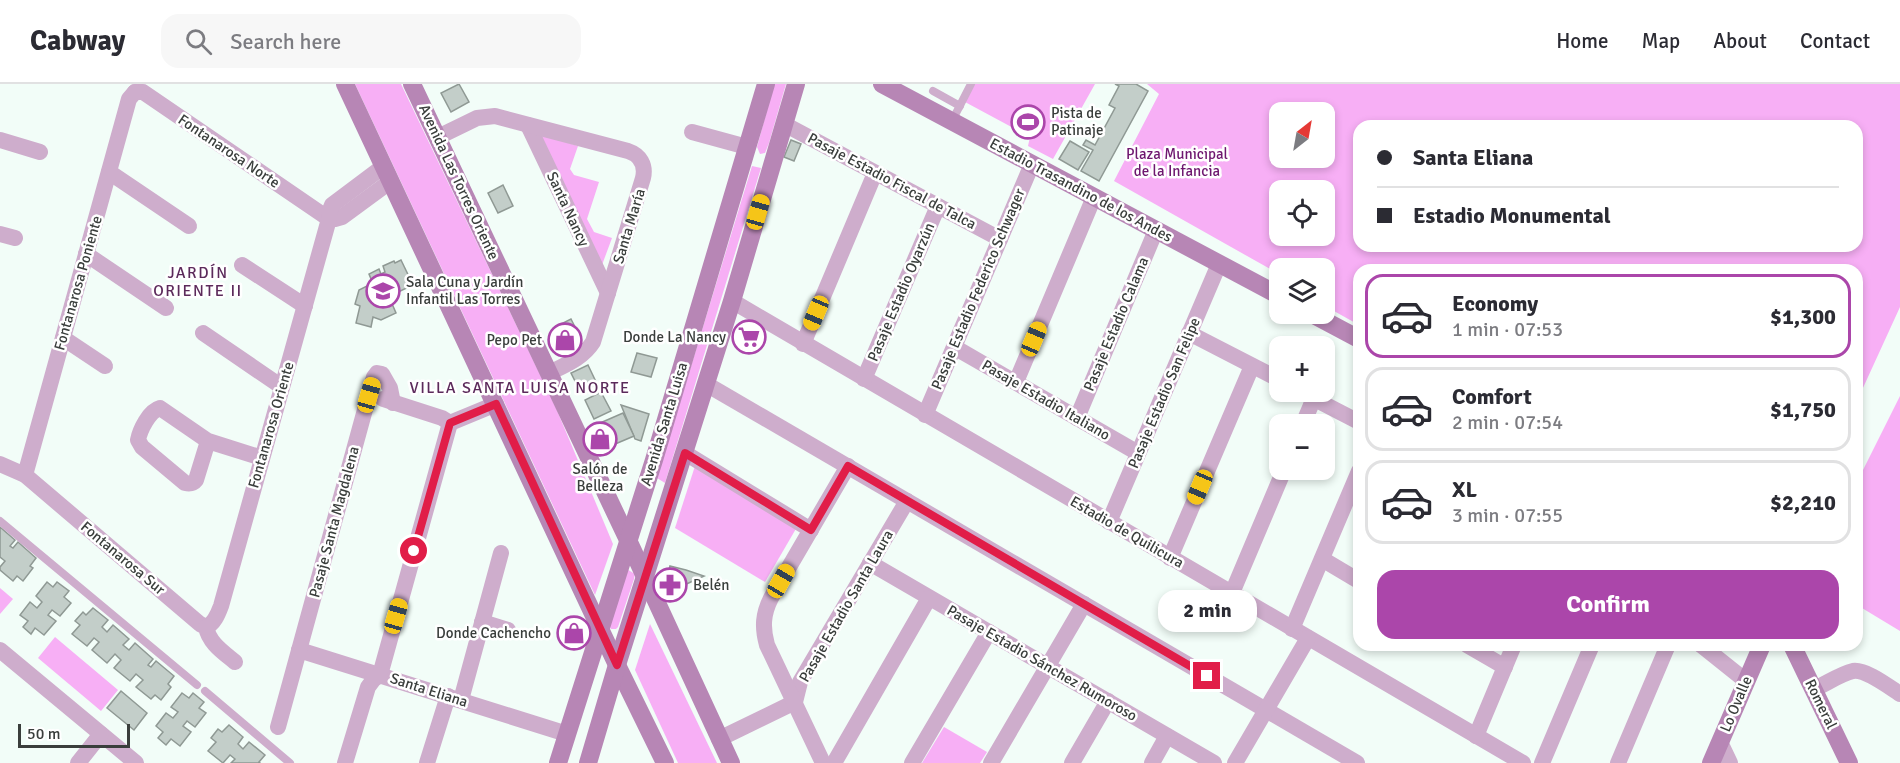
<!DOCTYPE html>
<html lang="en">
<head>
<meta charset="utf-8">
<style>
	:root { --surface:#fff; --page:#f7f7f7; --text:#2b2b33; --muted:#7c7c81; --line:#e1e1e2; --accent:#ab46aa }
	body { margin:0; font-family:Signika,sans-serif; background:var(--page); color:var(--text); height:100vh; display:flex; flex-direction:column; font-size:22px; white-space:nowrap }
	* { box-sizing:border-box; margin:0 }
	p { font-size:20px; color:var(--muted) }
	.icon { flex:none; width:33px; height:33px; fill:none; stroke:currentColor; stroke-width:2; stroke-linecap:round; stroke-linejoin:round }
	.map { position:relative; flex:1; overflow:hidden }
	.sheet { position:absolute; left:1353px; top:180px; width:510px; height:387px; display:flex; flex-direction:column; background:var(--surface); border-radius:18px; box-shadow:0 3px 9px #0003 }
	.sheet>* { flex:none }
	.banner { position:absolute; left:1353px; top:36px; width:510px; height:132px; border-radius:18px; box-shadow:0 3px 9px #0003; display:grid; align-content:center; height:132px; padding:0 24px; background:var(--surface) }
	.needle { width:39px; rotate:31deg }
	.tools { position:absolute; left:1269px; top:18px; display:grid; gap:12px }
	.tools a { display:grid; place-items:center; width:66px; height:66px; border-radius:12px; background:var(--surface); box-shadow:0 3px 9px #0003; font-size:30px }
	.scale { position:absolute; left:18px; bottom:15px; width:112px; box-sizing:border-box; padding-left:6px; border:3px solid #3a3e3c; border-top:0; font-size:16px; line-height:21px; white-space:nowrap; color:#3a3e3c; -webkit-text-stroke:4px #fff; paint-order:stroke }
	.end { position:absolute; width:27px; height:27px; margin:-14px; border:8px solid #e11d48; background:#fff; box-shadow:0 0 0 3px #fff }
	.from { border-radius:50% }
	.bubble { position:absolute; height:42px; border-radius:18px; background:var(--surface); box-shadow:0 3px 9px #0003; font-size:20px; font-weight:800; line-height:42px; text-align:center }
	.car { position:absolute; width:18px; height:36px; margin:-18px -9px; border-radius:8px; box-shadow:0 0 4px 2px #0007; background:linear-gradient(#f5c518 24%,#345 0 40%,#f5c518 0 76%,#345 0 86%,#f5c518 0) }
	.banner b { display:flex; align-items:center; gap:21px; height:57px; font-size:22px }
	.banner b+b { border-top:2px solid var(--line) }
	.banner i { width:15px; height:15px; background:var(--text) }
	ul { padding:10px 0 0; list-style:none }
	li { display:flex; align-items:center; gap:18px; height:84px; margin:0 12px 9px; padding:0 12px; border:3px solid var(--line); border-radius:18px }
	li div { flex:1 }
	li b { display:block; font-size:22px }
	li em { font-style:normal; font-weight:800 }
	li.on { border-color:var(--accent) }
	li>.icon { width:54px; height:54px; stroke-width:1.5 }
	.button { display:flex; gap:12px; margin-top:auto; padding:12px 24px }
	.button a { flex:1; height:69px; border-radius:18px; background:var(--accent); color:#fff; font-size:24px; font-weight:800; line-height:69px; text-align:center }
	header { display:flex; align-items:center; gap:36px; box-sizing:border-box; height:84px; padding:0 30px; background:var(--surface); border-bottom:2px solid var(--line) }
	header strong { font-size:28px }
	nav { display:flex; gap:33px; margin-inline-start:auto; font-size:21px }
	.search { width:420px; height:54px; background:var(--page); display:flex; align-items:center; gap:15px; box-sizing:border-box; padding:0 21px; border-radius:18px; color:var(--muted); font-size:22px }
	.map>svg:first-child { display:block }
	.green { fill:#f7aff5; fill-rule:evenodd }
	.building { fill:#c3cec9; stroke:#8f9994; stroke-width:1.5 }
	.lines { fill:none; stroke-linecap:round; stroke-linejoin:round }
	.lane { stroke:#ceadcc; stroke-width:8 }
	.street { stroke:#ceadcc; stroke-width:16 }
	.secondary { stroke:#b786b5; stroke-width:18 }
	.route { stroke:#e11d48; stroke-width:8 }
	.labels { text-anchor:middle; dominant-baseline:central; stroke-width:5; stroke-linejoin:round; paint-order:stroke }
	.poi-label { font-size:15px; fill:#3a3e3c; stroke:#fff; text-anchor:start }
	.street-label { font-size:15px; fill:#3a3e3c; stroke:#fff }
	.park-label { font-size:15px; fill:#6e176f; stroke:#fff }
	.neighbourhood-label { font-size:16px; letter-spacing:1.5px; fill:#5c2a5b; stroke:#fff }
</style>
</head>
<body>
<header>
<strong>Cabway</strong>
<div class="search"><svg class="icon" aria-label="search" viewBox="0 0 24 24"><circle cx="10" cy="10" r="6"/><path d="M15 15l6 6"/></svg>Search here</div>
<nav><a>Home</a><a>Map</a><a>About</a><a>Contact</a></nav>
</header>
<div class="map">
<svg width="1900" height="679" viewBox="0 0 1900 679">
	<rect width="100%" height="100%" fill="#f2fdf8"/>
	<g class="green">
		<path d="M 355,0 L 401,0 L 556,324 L 613,460 L 595,511 Z"/>
		<path d="M 774,0 L 786,0 L 769,59 L 765,69 L 760,70 L 757,63 Z"/>
		<path d="M 975,0 L 1095,0 L 1053,75 L 1028,62 L 1030,53 L 965,18 Z"/>
		<path d="M 1147,0 L 1900,0 L 1900,223 L 1857,317 L 1857,186 L 1359,186 L 1359,241 L 1325,222 L 1324,184 L 1280,184 L 1279,190 L 1114,97 L 1159,10 ZM 1280,28 L 1324,28 L 1324,74 L 1280,74 ZM 1359,42 L 1857,42 L 1857,162 L 1359,162 ZM 1324,106 L 1324,152 L 1280,152 L 1280,106 Z"/>
		<path d="M 540,50 L 578,62 L 570,85 L 574,91 L 599,98 L 587,135 L 594,148 L 612,154 L 602,181 Z"/>
		<path d="M 752,82 L 761,84 L 665,399 L 657,394 Z"/>
		<path d="M 1900,312 L 1900,547 L 1857,521 L 1857,398 Z"/>
		<path d="M 695,382 L 797,443 L 765,498 L 675,444 Z"/>
		<path d="M 625,484 L 635,490 L 634,495 L 618,543 L 616,545 L 611,545 L 608,539 Z"/>
		<path d="M 0,504 L 13,515 L 0,530 Z"/>
		<path d="M 650,540 L 717,679 L 678,679 L 635,586 Z"/>
		<path d="M 55,553 L 118,606 L 101,627 L 38,574 Z"/>
		<path d="M 944,643 L 987,668 L 980,679 L 922,679 Z"/>
	</g>
	<g class="building">
		<path d="M 459,0 L 469,18 L 451,28 L 441,9 Z"/>
		<path d="M 1115,0 L 1136,0 L 1148,7 L 1099,97 L 1081,87 L 1093,66 L 1083,61 L 1086,56 L 1095,61 L 1115,24 L 1109,21 L 1119,2 Z"/>
		<path d="M 791,56 L 801,60 L 794,77 L 784,73 Z"/>
		<path d="M 1070,57 L 1089,68 L 1078,86 L 1059,75 Z"/>
		<path d="M 503,101 L 513,122 L 498,129 L 488,109 Z"/>
		<path d="M 401,176 L 413,201 L 392,211 L 385,197 L 374,202 L 369,190 L 379,185 L 381,190 L 385,188 L 383,182 L 394,177 L 395,179 Z"/>
		<path d="M 369,201 L 377,219 L 389,213 L 396,229 L 381,236 L 373,233 L 371,243 L 356,239 L 360,222 L 355,220 L 359,206 Z"/>
		<path d="M 571,235 L 580,253 L 564,261 L 555,243 Z"/>
		<path d="M 748,242 L 759,248 L 750,265 L 739,259 Z"/>
		<path d="M 637,269 L 657,274 L 651,293 L 631,288 Z"/>
		<path d="M 588,281 L 597,300 L 581,309 L 571,289 Z"/>
		<path d="M 601,308 L 611,327 L 594,335 L 585,316 Z"/>
		<path d="M 621,321 L 649,330 L 641,357 L 635,355 Z"/>
		<path d="M 623,329 L 634,352 L 601,366 L 591,343 Z"/>
		<path d="M 0,443 L 15,456 L 10,462 L 13,464 L 18,458 L 36,474 L 30,482 L 33,484 L 23,497 L 17,492 L 13,497 L 0,486 L 0,483 L 5,477 L 0,473 Z"/>
		<path d="M 670,482 L 686,486 L 704,492 L 671,507 L 665,500 Z"/>
		<path d="M 47,498 L 53,503 L 57,498 L 69,507 L 64,513 L 71,519 L 60,532 L 52,526 L 48,531 L 56,537 L 44,551 L 35,544 L 31,550 L 23,543 L 28,537 L 20,531 L 30,518 L 37,524 L 42,518 L 36,512 Z"/>
		<path d="M 93,524 L 108,536 L 102,543 L 107,548 L 113,541 L 129,555 L 123,561 L 129,566 L 135,559 L 153,575 L 148,581 L 151,583 L 156,577 L 174,592 L 168,600 L 171,603 L 161,616 L 155,611 L 151,615 L 136,603 L 143,596 L 136,590 L 130,597 L 114,584 L 121,576 L 115,570 L 107,579 L 92,566 L 99,558 L 94,554 L 87,562 L 72,550 L 80,541 L 75,537 L 83,528 L 86,531 Z"/>
		<path d="M 121,607 L 147,629 L 134,646 L 107,624 Z"/>
		<path d="M 182,609 L 189,614 L 193,609 L 204,618 L 199,624 L 206,629 L 195,643 L 187,637 L 183,642 L 191,648 L 180,662 L 171,655 L 166,661 L 158,654 L 163,648 L 156,642 L 166,629 L 173,634 L 178,628 L 171,623 Z"/>
		<path d="M 229,641 L 243,653 L 238,660 L 243,665 L 249,658 L 265,671 L 259,678 L 260,679 L 231,679 L 235,675 L 230,671 L 223,679 L 208,667 L 216,658 L 211,654 L 218,645 L 222,648 Z"/>
	</g>
	<g class="lines">
		<g class="lane">
			<path d="M 933,7 L 960,22"/>
			<path d="M 952,37 L 971,0"/>
			<path d="M 0,437 L 197,601"/>
			<path d="M 205,607 L 290,679"/>
		</g>
		<g class="street">
			<path d="M 135,8 L 143,8 L 329,135"/>
			<path d="M 784,40 L 1000,155"/>
			<path d="M 528,41 L 608,209"/>
			<path d="M 692,48 L 747,63"/>
			<path d="M 438,53 L 477,34 L 495,32 L 628,67 C 640,71 646,81 643,94 L 593,258 C 583,274 565,281 549,289"/>
			<path d="M 0,56 L 40,68"/>
			<path d="M 109,88 L 189,142"/>
			<path d="M 329,135 L 335,135 L 342,133 L 391,97"/>
			<path d="M 0,150 L 15,154"/>
			<path d="M 86,170 L 166,224"/>
			<path d="M 242,181 L 305,222"/>
			<path d="M 732,217 L 1523,679"/>
			<path d="M 203,249 L 282,303"/>
			<path d="M 1189,249 L 1280,296"/>
			<path d="M 63,254 L 105,282"/>
			<path d="M 803,260 L 875,89"/>
			<path d="M 954,263 L 1138,369"/>
			<path d="M 864,295 L 938,122"/>
			<path d="M 1016,298 L 1094,113"/>
			<path d="M 706,300 L 1357,679"/>
			<path d="M 1301,308 L 1359,338"/>
			<path d="M 383,315 L 442,334 L 450,339"/>
			<path d="M 925,331 L 1032,80"/>
			<path d="M 1077,334 L 1156,146"/>
			<path d="M 450,339 L 496,320"/>
			<path d="M 1303,340 L 1314,314"/>
			<path d="M 208,357 L 196,396 C 193,400 190,400 185,399 L 142,363 L 138,356 C 140,346 149,327 160,324 L 208,357 L 262,374"/>
			<path d="M 685,369 L 811,446"/>
			<path d="M 0,380 L 25,391 L 200,540 L 206,543 C 209,559 223,568 235,578"/>
			<path d="M 25,391 L 129,15 L 135,8"/>
			<path d="M 1109,438 L 1219,180"/>
			<path d="M 1170,474 L 1252,282"/>
			<path d="M 1322,475 L 1359,497"/>
			<path d="M 870,479 L 1214,679"/>
			<path d="M 1232,509 L 1284,386"/>
			<path d="M 482,538 L 508,546"/>
			<path d="M 206,543 C 214,540 218,530 221,522 L 329,135 L 330,126 L 332,121 L 384,82"/>
			<path d="M 1292,545 L 1359,387"/>
			<path d="M 1467,561 L 1505,583"/>
			<path d="M 1701,561 L 1746,597"/>
			<path d="M 0,566 L 136,679"/>
			<path d="M 299,566 L 567,650"/>
			<path d="M 380,591 L 450,339"/>
			<path d="M 1814,605 C 1826,600 1840,590 1853,587 C 1866,585 1889,603 1900,610"/>
			<path d="M 461,616 L 501,469"/>
			<path d="M 278,643 L 369,311 L 374,293 L 377,289 L 382,290 L 390,304 L 393,319"/>
			<path d="M 1476,652 L 1514,561"/>
			<path d="M 719,655 L 795,618 L 800,598 L 907,417"/>
			<path d="M 1720,658 L 1730,679"/>
			<path d="M 78,679 L 101,650"/>
			<path d="M 345,679 L 368,603 L 374,595 L 380,591"/>
			<path d="M 427,679 L 448,612"/>
			<path d="M 823,679 L 767,561 C 762,543 763,530 771,514 L 848,382"/>
			<path d="M 834,679 L 929,514"/>
			<path d="M 912,679 L 989,548"/>
			<path d="M 991,679 L 1084,520"/>
			<path d="M 1072,679 L 1108,617"/>
			<path d="M 1152,679 L 1167,652"/>
			<path d="M 1235,679 L 1308,554"/>
			<path d="M 1542,679 L 1592,561"/>
			<path d="M 1618,679 L 1668,561"/>
		</g>
		<g class="secondary">
			<path d="M 345,0 L 617,581 L 665,679"/>
			<path d="M 412,0 L 628,456 L 731,679"/>
			<path d="M 882,0 L 1280,212"/>
			<path d="M 1312,230 L 1359,255"/>
			<path d="M 1792,561 L 1849,679"/>
			<path d="M 558,679 L 654,376 L 766,0"/>
			<path d="M 588,679 L 617,581 L 732,217 L 796,0"/>
			<path d="M 1711,679 L 1762,561"/>
		</g>
	</g>
	<g class="lines">
		<path class="route" d="M 414,467 L 450,339 L 496,320 L 617,581 L 685,369 L 811,446 L 848,382 L 1207,592"/>
	</g>
	<defs>
		<symbol id="stadium-ring" viewBox="-11 -11 22 22"><circle r="9.5" fill="#fff" stroke="#ab46aa" stroke-width="1.5"/><path d="M0-5a6.5 5 0 1 0 0 10a6.5 5 0 1 0 0-10ZM-3.5-1.8h7v3.6h-7Z" fill="#ab46aa"/></symbol>
		<symbol id="school-ring" viewBox="-11 -11 22 22"><circle r="9.5" fill="#fff" stroke="#ab46aa" stroke-width="1.5"/><path d="M0-5L7-2L0 1L-7-2ZM-4 1L0 2.5L4 1V4Q0 6-4 4Z" fill="#ab46aa"/></symbol>
		<symbol id="supermarket-ring" viewBox="-11 -11 22 22"><circle r="9.5" fill="#fff" stroke="#ab46aa" stroke-width="1.5"/><path d="M-6-5.5h2.5l.6 2H6L4.5 2H-2.5L-4.4-4H-6ZM-1.5 3.2a1.3 1.3 0 1 0 .1 0ZM3 3.2a1.3 1.3 0 1 0 .1 0Z" fill="#ab46aa"/></symbol>
		<symbol id="shop-ring" viewBox="-11 -11 22 22"><circle r="9.5" fill="#fff" stroke="#ab46aa" stroke-width="1.5"/><path d="M-5-2.5h2.3a2.7 3.5 0 0 1 5.4 0H5L5.5 6h-11ZM-1.5-2.5h3a1.5 2.3 0 0 0-3 0Z" fill="#ab46aa"/></symbol>
		<symbol id="pharmacy-ring" viewBox="-11 -11 22 22"><circle r="9.5" fill="#fff" stroke="#ab46aa" stroke-width="1.5"/><path d="M-2-6h4v4h4v4h-4v4h-4v-4h-4v-4h4Z" fill="#ab46aa"/></symbol>
	</defs>
	<g fill-rule="evenodd">
		<use href="#stadium-ring" x="1009" y="19" width="38" height="38"/>
		<use href="#school-ring" x="364" y="188" width="38" height="38"/>
		<use href="#supermarket-ring" x="730" y="234" width="38" height="38"/>
		<use href="#shop-ring" x="546" y="237" width="38" height="38"/>
		<use href="#shop-ring" x="581" y="336" width="38" height="38"/>
		<use href="#pharmacy-ring" x="651" y="482" width="38" height="38"/>
		<use href="#shop-ring" x="555" y="530" width="38" height="38"/>
	</g>
	<g class="labels">
		<g class="poi-label">
			<text x="1051" y="29">Pista de<tspan x="1051" dy="17">Patinaje</tspan></text>
			<text x="406" y="198">Sala Cuna y Jardín<tspan x="406" dy="17">Infantil Las Torres</tspan></text>
			<text x="726" y="253" text-anchor="end">Donde La Nancy</text>
			<text x="542" y="256" text-anchor="end">Pepo Pet</text>
			<text x="600" y="385" text-anchor="middle">Salón de<tspan x="600" dy="17">Belleza</tspan></text>
			<text x="693" y="501">Belén</text>
			<text x="551" y="549" text-anchor="end">Donde Cachencho</text>
		</g>
		<g class="street-label">
			<text transform="translate(229 67) rotate(34)">Fontanarosa Norte</text>
			<text transform="translate(892 97) rotate(28)">Pasaje Estadio Fiscal de Talca</text>
			<text transform="translate(459 98) rotate(65)">Avenida Las Torres Oriente</text>
			<text transform="translate(1081 106) rotate(28)">Estadio Trasandino de los Andes</text>
			<text transform="translate(568 125) rotate(65)">Santa Nancy</text>
			<text transform="translate(629 142) rotate(-73)">Santa María</text>
			<text transform="translate(78 199) rotate(-74)">Fontanarosa Poniente</text>
			<text transform="translate(978 205) rotate(-67)">Pasaje Estadio Federico Schwager</text>
			<text transform="translate(901 208) rotate(-67)">Pasaje Estadio Oyarzún</text>
			<text transform="translate(1116 240) rotate(-67)">Pasaje Estadio Calama</text>
			<text transform="translate(1164 309) rotate(-67)">Pasaje Estadio San Felipe</text>
			<text transform="translate(1046 316) rotate(30)">Pasaje Estadio Italiano</text>
			<text transform="translate(664 340) rotate(-73)">Avenida Santa Luisa</text>
			<text transform="translate(271 341) rotate(-74)">Fontanarosa Oriente</text>
			<text transform="translate(334 438) rotate(-75)">Pasaje Santa Magdalena</text>
			<text transform="translate(1127 448) rotate(30)">Estadio de Quilicura</text>
			<text transform="translate(123 474) rotate(40)">Fontanarosa Sur</text>
			<text transform="translate(846 522) rotate(-60)">Pasaje Estadio Santa Laura</text>
			<text transform="translate(1042 579) rotate(30)">Pasaje Estadio Sánchez Rumoroso</text>
			<text transform="translate(429 606) rotate(18)">Santa Eliana</text>
			<text transform="translate(1736 620) rotate(-67)">Lo Ovalle</text>
			<text transform="translate(1821 620) rotate(64)">Romeral</text>
		</g>
		<g class="park-label">
			<text x="1177" y="70">Plaza Municipal<tspan x="1177" dy="17">de la Infancia</tspan></text>
		</g>
		<g class="neighbourhood-label">
			<text x="198" y="189">JARDÍN<tspan x="198" dy="18">ORIENTE II</tspan></text>
			<text x="520" y="304">VILLA SANTA LUISA NORTE</text>
		</g>
	</g>
</svg>
<div class="tools">
<a><svg class="needle" viewBox="-14 -14 28 28"><path d="M0-13l5 13h-10z" fill="#e53935"/><path d="M0 13l5-13h-10z" fill="#7c7c81"/></svg></a>
<a><svg class="icon" aria-label="locate" viewBox="0 0 24 24"><circle cx="12" cy="12" r="6"/><path d="M12 2v4M12 18v4M2 12h4M18 12h4"/></svg></a>
<a><svg class="icon" aria-label="layers" viewBox="0 0 24 24"><path d="M12 4l9 5-9 5-9-5zM3 14l9 5 9-5"/></svg></a>
<a>+</a>
<a>−</a>
</div>
<div class="scale">50 m</div>
<i class="end from" style="left:414px;top:467px"></i>
<i class="end" style="left:1207px;top:592px"></i>
<div class="bubble" style="left:1158px;top:506px;width:99px">2 min</div>
<i class="car" style="left:758px;top:128px;rotate:16deg"></i>
<i class="car" style="left:816px;top:229px;rotate:203deg"></i>
<i class="car" style="left:1034px;top:255px;rotate:23deg"></i>
<i class="car" style="left:369px;top:311px;rotate:16deg"></i>
<i class="car" style="left:1200px;top:403px;rotate:203deg"></i>
<i class="car" style="left:781px;top:497px;rotate:30deg"></i>
<i class="car" style="left:396px;top:532px;rotate:16deg"></i>
<div class="banner">
<b><i class="from"></i>Santa Eliana</b>
<b><i></i>Estadio Monumental</b>
</div>
<section class="sheet">
<ul>
<li class="on"><svg class="icon" aria-label="car" viewBox="0 0 24 24"><path d="M5 17H2v-5l4-1 3-4h7l3 4 3 1v5h-3M9 17h6M6 11h13"/><circle cx="7" cy="17" r="2"/><circle cx="17" cy="17" r="2"/></svg><div><b>Economy</b><p>1 min · 07:53</p></div><em>$1,300</em></li>
<li><svg class="icon" aria-label="car" viewBox="0 0 24 24"><path d="M5 17H2v-5l4-1 3-4h7l3 4 3 1v5h-3M9 17h6M6 11h13"/><circle cx="7" cy="17" r="2"/><circle cx="17" cy="17" r="2"/></svg><div><b>Comfort</b><p>2 min · 07:54</p></div><em>$1,750</em></li>
<li><svg class="icon" aria-label="car" viewBox="0 0 24 24"><path d="M5 17H2v-5l4-1 3-4h7l3 4 3 1v5h-3M9 17h6M6 11h13"/><circle cx="7" cy="17" r="2"/><circle cx="17" cy="17" r="2"/></svg><div><b>XL</b><p>3 min · 07:55</p></div><em>$2,210</em></li>
</ul>
<div class="button"><a>Confirm</a></div>
</section>
</div>
</body>
</html>
